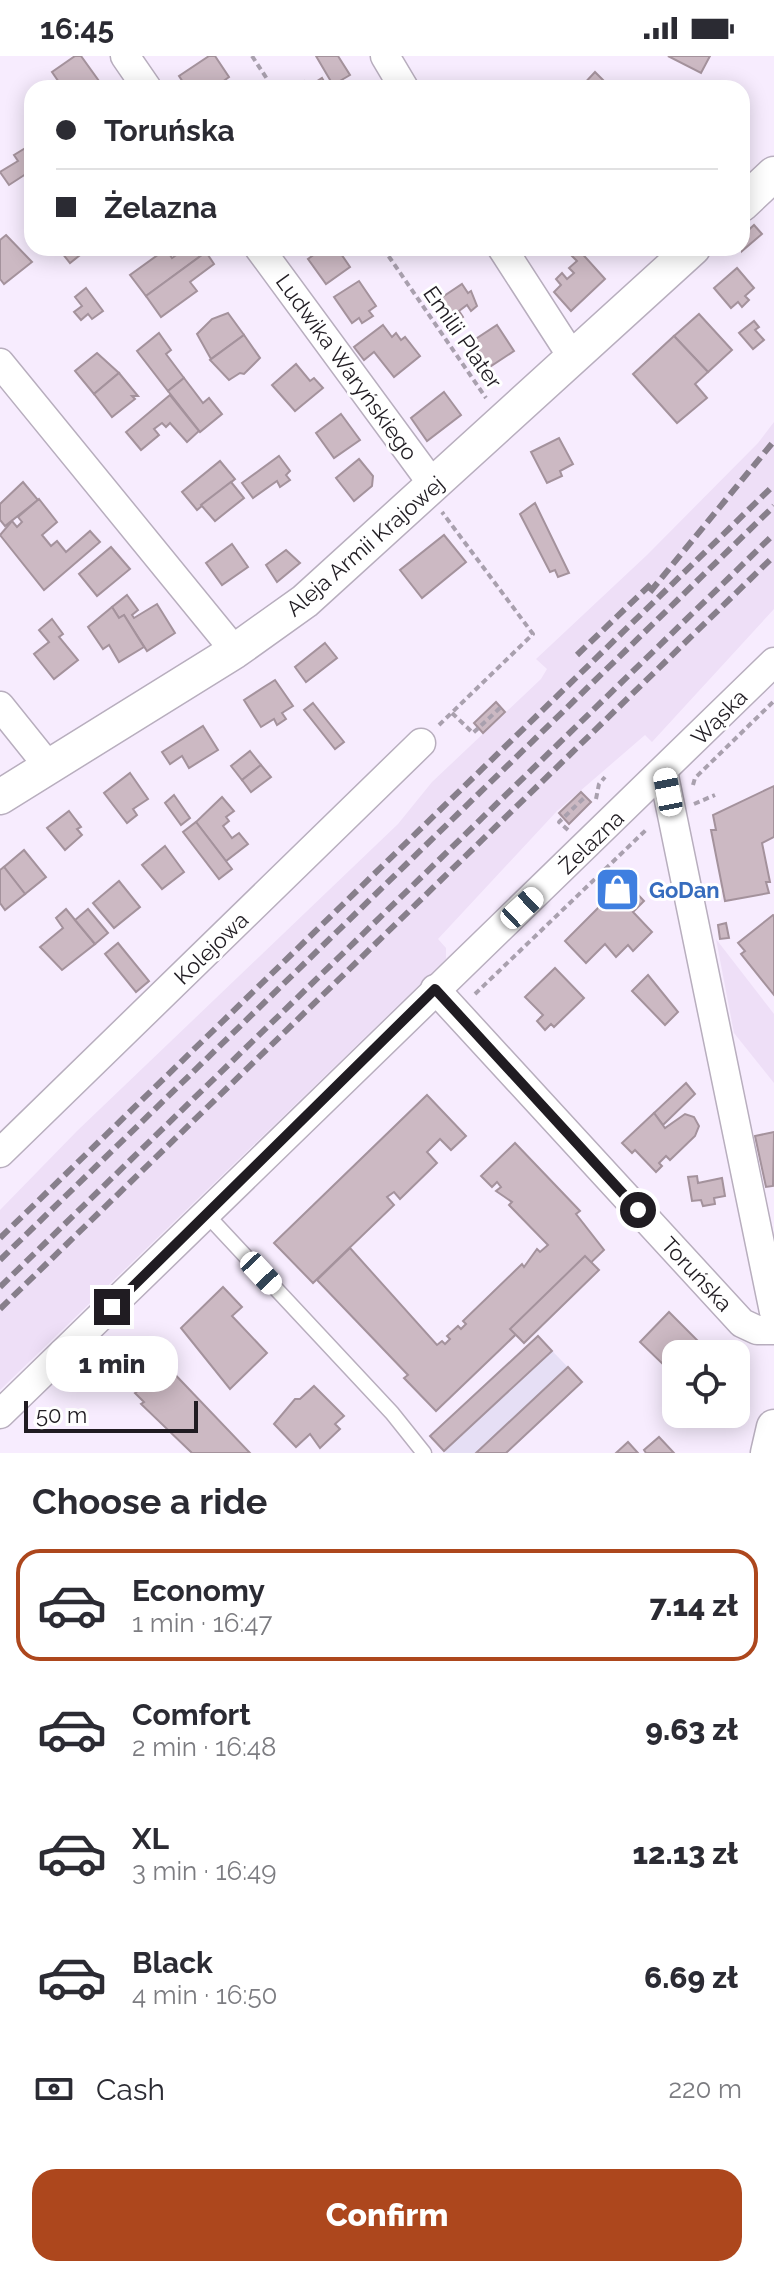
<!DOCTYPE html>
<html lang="en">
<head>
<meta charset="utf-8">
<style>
	:root { --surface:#fff; --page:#f7f7f7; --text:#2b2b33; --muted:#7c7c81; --line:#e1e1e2; --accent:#ad471d }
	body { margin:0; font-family:Raleway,sans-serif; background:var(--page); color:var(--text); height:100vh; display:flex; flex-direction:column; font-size:30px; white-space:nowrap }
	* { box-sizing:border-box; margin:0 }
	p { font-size:26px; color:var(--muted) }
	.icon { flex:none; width:44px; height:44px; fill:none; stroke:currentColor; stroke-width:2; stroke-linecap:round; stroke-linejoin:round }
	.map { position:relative; height:1397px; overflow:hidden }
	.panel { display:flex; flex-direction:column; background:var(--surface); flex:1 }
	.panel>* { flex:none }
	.guide { position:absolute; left:24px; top:24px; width:726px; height:176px; border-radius:24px; box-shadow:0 4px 20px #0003; display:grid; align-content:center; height:176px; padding:0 32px; background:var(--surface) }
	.controls { position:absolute; left:662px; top:1284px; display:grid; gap:16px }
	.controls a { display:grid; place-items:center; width:88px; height:88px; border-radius:16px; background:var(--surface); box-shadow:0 4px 20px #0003; font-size:40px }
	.scale { position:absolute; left:24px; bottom:20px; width:174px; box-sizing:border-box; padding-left:8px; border:4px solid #201c22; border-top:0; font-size:22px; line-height:28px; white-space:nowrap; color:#201c22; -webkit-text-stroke:6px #fff; paint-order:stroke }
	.end { position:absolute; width:36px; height:36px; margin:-18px; border:10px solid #201c22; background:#fff; box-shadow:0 0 0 4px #fff }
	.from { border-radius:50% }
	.bubble { position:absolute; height:56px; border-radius:24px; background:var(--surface); box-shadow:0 4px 20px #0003; font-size:26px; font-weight:800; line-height:56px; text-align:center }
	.car { position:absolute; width:24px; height:48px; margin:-24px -12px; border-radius:10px; box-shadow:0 0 6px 2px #0007; background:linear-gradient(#fff 24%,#345 0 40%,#fff 0 76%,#345 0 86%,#fff 0) }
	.guide b { display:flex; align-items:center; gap:28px; height:76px; font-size:30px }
	.guide b+b { border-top:2px solid var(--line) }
	.guide i { width:20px; height:20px; background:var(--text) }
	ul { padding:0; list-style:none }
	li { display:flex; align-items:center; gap:24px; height:112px; margin:0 16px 12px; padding:0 16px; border:4px solid transparent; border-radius:24px }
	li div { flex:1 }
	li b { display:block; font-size:30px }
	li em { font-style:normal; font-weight:800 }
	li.current { border-color:var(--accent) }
	li>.icon { width:72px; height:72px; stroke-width:1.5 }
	h2 { padding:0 32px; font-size:36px; line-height:96px }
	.pay { display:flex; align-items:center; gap:20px; height:88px; padding:0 32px; font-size:30px }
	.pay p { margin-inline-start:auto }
	.cta { display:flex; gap:16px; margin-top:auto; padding:16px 32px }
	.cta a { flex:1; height:92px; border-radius:24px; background:var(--accent); color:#fff; font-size:32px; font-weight:800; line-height:92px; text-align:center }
	.status { display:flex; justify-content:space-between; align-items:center; height:56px; padding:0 40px; background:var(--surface); direction:ltr }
	.status svg { height:22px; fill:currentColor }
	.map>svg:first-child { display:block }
	.built { fill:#eedff7 }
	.industrial { fill:#e6dff5 }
	.building { fill:#ccb9c3; stroke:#a4929c; stroke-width:2 }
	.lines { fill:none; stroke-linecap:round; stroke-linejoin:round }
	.service-casing { stroke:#b8aebe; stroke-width:17 }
	.minor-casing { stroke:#b8aebe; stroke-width:31 }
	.tertiary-casing { stroke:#b8aebe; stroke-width:37 }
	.path { stroke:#a9a0ae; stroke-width:4; stroke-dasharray:6 4; stroke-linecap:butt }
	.service { stroke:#fff; stroke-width:14 }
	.minor { stroke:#fff; stroke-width:28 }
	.tertiary { stroke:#fff; stroke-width:34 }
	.rail { stroke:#877f8b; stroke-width:6; stroke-dasharray:12 6; stroke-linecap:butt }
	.route { stroke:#201c22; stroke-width:10 }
	.labels { text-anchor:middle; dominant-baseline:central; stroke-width:6; stroke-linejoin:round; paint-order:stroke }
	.street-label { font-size:22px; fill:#201c22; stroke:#fff }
	.shop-label { font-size:22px; font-weight:bold; fill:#366cbe; stroke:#fff; text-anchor:start }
</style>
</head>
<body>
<div class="status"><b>16:45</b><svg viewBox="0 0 49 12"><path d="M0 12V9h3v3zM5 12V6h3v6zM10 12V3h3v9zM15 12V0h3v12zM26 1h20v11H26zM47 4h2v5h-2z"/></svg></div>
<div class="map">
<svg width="774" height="1397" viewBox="0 0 774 1397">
	<rect width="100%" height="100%" fill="#f7ecfe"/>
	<g class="built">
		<path d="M 774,366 L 774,553 L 652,686 L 645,679 L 557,755 L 438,883 L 446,892 L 446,903 L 0,1334 L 0,1154 L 77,1075 L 398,768 L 432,726 L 541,623 L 547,613 L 536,603 L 647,499 L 758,387 Z"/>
		<path d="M 716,883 L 774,958 L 774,1027 L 734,977 Z"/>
	</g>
	<path class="industrial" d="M 538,1280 L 582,1326 L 506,1397 L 446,1397 L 430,1380 Z"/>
	<g class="building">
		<path d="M 75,0 L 81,0 L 104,32 L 63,32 L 52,16 Z"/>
		<path d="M 209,0 L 215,0 L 229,21 L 214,32 L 187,32 L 179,20 Z"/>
		<path d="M 316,0 L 338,0 L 350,19 L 333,29 Z"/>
		<path d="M 668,0 L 710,0 L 701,17 Z"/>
		<path d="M 595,16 L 611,32 L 580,32 Z"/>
		<path d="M 322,22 L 328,32 L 297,32 L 296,30 L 304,25 L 308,31 Z"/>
		<path d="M 32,88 L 32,114 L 9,129 L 0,116 L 18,105 L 14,99 Z"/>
		<path d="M 754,169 L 762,178 L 742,195 L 742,180 Z"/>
		<path d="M 6,179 L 32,206 L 4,228 L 0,223 L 0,184 Z"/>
		<path d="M 58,192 L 89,192 L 70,207 Z"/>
		<path d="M 186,192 L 203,192 L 206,196 L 146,240 L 130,219 L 166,193 L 172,202 Z"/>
		<path d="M 323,192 L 337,192 L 350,211 L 326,228 L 308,203 Z"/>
		<path d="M 578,193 L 605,223 L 571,255 L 554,236 L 561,229 L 556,223 L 562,217 L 567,223 L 574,217 L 569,212 L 577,205 L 571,199 Z"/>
		<path d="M 206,196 L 214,208 L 190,226 L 197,235 L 161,261 L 146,240 Z"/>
		<path d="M 737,212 L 754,232 L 745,240 L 749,244 L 742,251 L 738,246 L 731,252 L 714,232 Z"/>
		<path d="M 359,225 L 376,250 L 369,255 L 373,260 L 362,267 L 359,262 L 352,267 L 334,241 Z"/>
		<path d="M 462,228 L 468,237 L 471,235 L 477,250 L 471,255 L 467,249 L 459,255 L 463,261 L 450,270 L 435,246 Z"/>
		<path d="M 86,232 L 103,255 L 92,263 L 88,258 L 81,264 L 74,256 L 82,250 L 75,241 Z"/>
		<path d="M 228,257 L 244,279 L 211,303 L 197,278 L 212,263 Z"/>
		<path d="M 699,258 L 732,294 L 708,316 L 674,280 Z"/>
		<path d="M 754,265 L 759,271 L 755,274 L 764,284 L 753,293 L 739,277 Z"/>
		<path d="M 383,269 L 392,281 L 396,277 L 401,284 L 405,281 L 420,300 L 394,321 L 374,296 L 364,304 L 354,291 Z"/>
		<path d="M 497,269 L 514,295 L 485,314 L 468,288 Z"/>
		<path d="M 159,277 L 171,294 L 166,298 L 184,322 L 168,335 L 137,295 Z"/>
		<path d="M 244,279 L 260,302 L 244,318 L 240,317 L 229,324 L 210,304 Z"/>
		<path d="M 674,280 L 708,316 L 695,328 L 707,342 L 677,367 L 633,318 Z"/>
		<path d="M 97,297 L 119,317 L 94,338 L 75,315 Z"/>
		<path d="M 296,308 L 310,325 L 314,322 L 323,332 L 295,355 L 272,329 Z"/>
		<path d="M 119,317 L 138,340 L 132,340 L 135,343 L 112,361 L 94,338 Z"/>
		<path d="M 184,322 L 203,347 L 209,342 L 222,358 L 200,376 L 168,335 Z"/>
		<path d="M 444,336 L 461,359 L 427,385 L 411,362 Z"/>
		<path d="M 170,339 L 199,375 L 187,386 L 170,367 L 166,371 L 162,367 L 154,373 L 159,379 L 141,394 L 126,376 Z"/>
		<path d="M 341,358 L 360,384 L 334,402 L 316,377 Z"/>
		<path d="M 559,382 L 573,408 L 560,415 L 562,420 L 547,427 L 531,396 Z"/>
		<path d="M 279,400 L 290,415 L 286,419 L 290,424 L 280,431 L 277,425 L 253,442 L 242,427 Z"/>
		<path d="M 359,403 L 373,420 L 372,430 L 354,445 L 336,422 Z"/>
		<path d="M 220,405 L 235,423 L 197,454 L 182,436 Z"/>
		<path d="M 23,426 L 38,444 L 5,470 L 0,464 L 0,448 Z"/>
		<path d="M 231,426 L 244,442 L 215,465 L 201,449 Z"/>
		<path d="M 39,443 L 57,466 L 42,479 L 51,490 L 57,485 L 66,496 L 90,475 L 100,486 L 44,534 L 0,479 L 12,465 L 17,471 L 22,466 L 18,461 Z"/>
		<path d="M 535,447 L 569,517 L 558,521 L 555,514 L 550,516 L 520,458 Z"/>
		<path d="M 444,479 L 466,506 L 422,542 L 400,514 Z"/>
		<path d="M 232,488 L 248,511 L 222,529 L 206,507 Z"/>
		<path d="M 111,491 L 130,513 L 97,540 L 79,518 Z"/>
		<path d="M 286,494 L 300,507 L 277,526 L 266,509 Z"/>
		<path d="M 127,539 L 138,554 L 132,559 L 134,562 L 157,548 L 175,577 L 147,595 L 124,559 L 119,562 L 112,551 Z"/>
		<path d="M 112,551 L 119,562 L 124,559 L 144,591 L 119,606 L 109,589 L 103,593 L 88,571 Z"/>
		<path d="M 52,563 L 63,578 L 59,581 L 78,604 L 54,623 L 34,598 L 49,586 L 39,574 Z"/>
		<path d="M 325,587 L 337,602 L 306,626 L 295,611 Z"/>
		<path d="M 275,624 L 293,650 L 282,657 L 286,663 L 277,669 L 274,663 L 261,671 L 244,644 Z"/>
		<path d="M 496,646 L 505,656 L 483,677 L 474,667 Z"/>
		<path d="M 313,647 L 344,686 L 335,693 L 304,654 Z"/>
		<path d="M 203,670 L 218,694 L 189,712 L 182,700 L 170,708 L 162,696 Z"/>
		<path d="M 250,695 L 261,709 L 242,724 L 231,710 Z"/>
		<path d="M 261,709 L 271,721 L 251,736 L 242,724 Z"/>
		<path d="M 130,717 L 148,743 L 133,753 L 137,759 L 127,767 L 104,737 Z"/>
		<path d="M 774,730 L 774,781 L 762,787 L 770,826 L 766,826 L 769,837 L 725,845 L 711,774 L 716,774 L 713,759 Z"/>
		<path d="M 581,736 L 591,746 L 569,768 L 559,757 Z"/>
		<path d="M 174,739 L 190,762 L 181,769 L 165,747 Z"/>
		<path d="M 222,741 L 234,755 L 226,761 L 229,765 L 223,770 L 232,782 L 239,777 L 248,788 L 226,805 L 196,766 Z"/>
		<path d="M 69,755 L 81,771 L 77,773 L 82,779 L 65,794 L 47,772 Z"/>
		<path d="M 196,766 L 232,813 L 219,823 L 183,776 Z"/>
		<path d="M 165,790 L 184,816 L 162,833 L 142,809 Z"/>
		<path d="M 24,794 L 46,821 L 25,838 L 4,811 Z"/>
		<path d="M 4,811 L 25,838 L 5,854 L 0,847 L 0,814 Z"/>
		<path d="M 119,825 L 140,851 L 114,872 L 93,847 Z"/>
		<path d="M 625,825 L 644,845 L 633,856 L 652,876 L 633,895 L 628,889 L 616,901 L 605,888 L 586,907 L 565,885 Z"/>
		<path d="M 66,853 L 95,888 L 62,914 L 40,891 L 63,872 L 56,862 Z"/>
		<path d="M 88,853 L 108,877 L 95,888 L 75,864 Z"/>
		<path d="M 773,859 L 774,860 L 774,939 L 741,898 L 745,895 L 738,887 Z"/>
		<path d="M 726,867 L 729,882 L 720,883 L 718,869 Z"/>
		<path d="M 118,887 L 149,925 L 136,936 L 105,898 Z"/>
		<path d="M 555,912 L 584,942 L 554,971 L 551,968 L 545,974 L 537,965 L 543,959 L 525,941 Z"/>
		<path d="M 648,919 L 678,956 L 665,969 L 632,935 Z"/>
		<path d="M 686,1027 L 695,1038 L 663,1069 L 654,1057 Z"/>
		<path d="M 427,1039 L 466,1080 L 451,1094 L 440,1083 L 427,1096 L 437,1107 L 400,1143 L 394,1136 L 387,1141 L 394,1149 L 313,1227 L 274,1187 Z"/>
		<path d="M 654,1057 L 665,1072 L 685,1058 L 694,1061 L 699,1070 L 695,1080 L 670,1104 L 666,1100 L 659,1107 L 662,1110 L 656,1116 L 635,1094 L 632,1097 L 622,1087 Z"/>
		<path d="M 774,1076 L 773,1130 L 766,1131 L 755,1080 Z"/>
		<path d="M 515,1087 L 580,1155 L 576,1158 L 604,1194 L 436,1355 L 404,1322 L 408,1319 L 317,1224 L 350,1192 L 437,1289 L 442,1285 L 445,1288 L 450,1283 L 447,1280 L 458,1270 L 461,1273 L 466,1268 L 463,1265 L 522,1208 L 524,1211 L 537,1193 L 540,1196 L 548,1189 L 509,1149 L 512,1146 L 496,1135 L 501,1131 L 497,1126 L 492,1131 L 481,1120 Z"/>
		<path d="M 697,1120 L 698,1127 L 722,1122 L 725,1140 L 714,1142 L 715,1148 L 703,1150 L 701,1144 L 692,1145 L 688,1121 Z"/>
		<path d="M 585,1200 L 599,1214 L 524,1287 L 510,1273 Z"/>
		<path d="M 223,1231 L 242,1251 L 232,1260 L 267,1297 L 230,1333 L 181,1272 Z"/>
		<path d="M 669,1256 L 700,1287 L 698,1298 L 676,1298 L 676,1315 L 671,1316 L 640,1286 Z"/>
		<path d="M 538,1280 L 552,1295 L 444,1395 L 430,1380 Z"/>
		<path d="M 165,1308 L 250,1397 L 192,1397 L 141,1348 L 144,1346 L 135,1337 L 157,1321 L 155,1318 Z"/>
		<path d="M 568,1311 L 582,1326 L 506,1397 L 476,1397 Z"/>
		<path d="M 314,1330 L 344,1360 L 335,1368 L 340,1373 L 320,1392 L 310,1378 L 296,1391 L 274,1368 L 295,1343 L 300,1343 Z"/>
		<path d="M 659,1381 L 674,1397 L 646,1397 L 644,1394 Z"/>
		<path d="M 628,1386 L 638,1397 L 616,1397 Z"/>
	</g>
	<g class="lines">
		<defs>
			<path id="service" d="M 207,1159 L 392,1357 L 424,1397"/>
			<g id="minor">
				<path d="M 125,0 L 147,32"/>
				<path d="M 385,0 L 404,32"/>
				<path d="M 259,192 L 434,430"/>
				<path d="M 502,192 L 573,302"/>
				<path d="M 0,307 L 235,595"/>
				<path d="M 0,650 L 49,711"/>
				<path d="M 663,715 L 774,1256"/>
				<path d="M 435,933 L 742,1267 L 757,1274 L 774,1274"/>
				<path d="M 0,1097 L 421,687"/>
				<path d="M 0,1358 L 774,606"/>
			</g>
			<g id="tertiary">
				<path d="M 742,148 L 774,118"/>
				<path d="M 0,741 L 235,595 L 305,545 L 693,192"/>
				<path d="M 768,1397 L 774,1371"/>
			</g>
		</defs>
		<use href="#service" class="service-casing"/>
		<use href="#minor" class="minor-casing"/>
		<use href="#tertiary" class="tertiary-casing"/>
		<g class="path">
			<path d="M 252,0 L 273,32"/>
			<path d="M 383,192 L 486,342"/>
			<path d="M 452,657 L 473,677 L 501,651"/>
			<path d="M 439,669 L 533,578 L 442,456"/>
			<path d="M 693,729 L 695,722 L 774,645"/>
			<path d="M 596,743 L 599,728 L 605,721"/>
			<path d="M 694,748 L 715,739"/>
			<path d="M 568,774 L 559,766 L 586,740"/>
			<path d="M 475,938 L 648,772"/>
		</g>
		<use href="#service" class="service"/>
		<use href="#minor" class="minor"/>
		<use href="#tertiary" class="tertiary"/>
		<g class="rail">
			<path d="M 650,536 L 774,385"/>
			<path d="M 577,599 L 653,526"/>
			<path d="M 0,1182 L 774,429"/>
			<path d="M 0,1204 L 774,450"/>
			<path d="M 0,1231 L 774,478"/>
			<path d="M 0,1253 L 774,500"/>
		</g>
	</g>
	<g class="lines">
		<path class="route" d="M 112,1251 L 435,933 L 638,1154"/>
	</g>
	<defs>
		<symbol id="shop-square" viewBox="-11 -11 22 22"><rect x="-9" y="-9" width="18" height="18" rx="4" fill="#3f7fe0" stroke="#fff"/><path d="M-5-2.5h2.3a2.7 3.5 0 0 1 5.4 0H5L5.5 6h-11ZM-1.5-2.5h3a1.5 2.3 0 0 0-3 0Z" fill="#fff"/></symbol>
	</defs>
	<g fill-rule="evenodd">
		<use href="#shop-square" x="592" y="808" width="51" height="51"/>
	</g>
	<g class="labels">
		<g class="street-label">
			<text transform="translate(463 281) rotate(55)">Emilii Plater</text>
			<text transform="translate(347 311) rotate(54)">Ludwika Waryńskiego</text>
			<text transform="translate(365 490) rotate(-41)">Aleja Armii Krajowej</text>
			<text transform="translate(719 661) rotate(-45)">Wąska</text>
			<text transform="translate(591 786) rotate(-44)">Żelazna</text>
			<text transform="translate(211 892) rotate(-44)">Kolejowa</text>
			<text transform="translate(697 1218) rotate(47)">Toruńska</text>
		</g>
		<g class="shop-label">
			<text x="649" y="834">GoDan</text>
		</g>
	</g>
</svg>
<div class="controls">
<a><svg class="icon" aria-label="locate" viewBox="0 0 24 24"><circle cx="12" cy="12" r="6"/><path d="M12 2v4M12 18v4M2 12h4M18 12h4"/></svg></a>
</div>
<div class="scale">50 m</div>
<i class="end from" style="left:638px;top:1154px"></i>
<i class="end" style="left:112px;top:1251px"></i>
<div class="bubble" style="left:46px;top:1280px;width:132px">1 min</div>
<i class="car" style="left:668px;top:736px;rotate:349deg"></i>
<i class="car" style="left:522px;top:852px;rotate:47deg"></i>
<i class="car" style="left:261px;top:1217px;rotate:137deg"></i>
<div class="guide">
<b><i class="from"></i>Toruńska</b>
<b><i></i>Żelazna</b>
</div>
</div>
<section class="panel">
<h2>Choose a ride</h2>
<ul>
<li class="current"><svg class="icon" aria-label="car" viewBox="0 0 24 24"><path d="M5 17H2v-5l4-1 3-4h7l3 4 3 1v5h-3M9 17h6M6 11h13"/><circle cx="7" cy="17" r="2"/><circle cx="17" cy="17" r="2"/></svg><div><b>Economy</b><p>1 min · 16:47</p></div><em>7.14 zł</em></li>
<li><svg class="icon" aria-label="car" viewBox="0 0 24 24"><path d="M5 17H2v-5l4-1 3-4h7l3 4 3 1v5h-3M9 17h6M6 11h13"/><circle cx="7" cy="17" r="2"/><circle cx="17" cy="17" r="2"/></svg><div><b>Comfort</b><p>2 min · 16:48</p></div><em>9.63 zł</em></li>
<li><svg class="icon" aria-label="car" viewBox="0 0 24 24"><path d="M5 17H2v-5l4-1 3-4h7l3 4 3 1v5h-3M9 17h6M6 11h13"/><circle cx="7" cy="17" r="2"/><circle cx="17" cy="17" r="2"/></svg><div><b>XL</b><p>3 min · 16:49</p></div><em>12.13 zł</em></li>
<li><svg class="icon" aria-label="car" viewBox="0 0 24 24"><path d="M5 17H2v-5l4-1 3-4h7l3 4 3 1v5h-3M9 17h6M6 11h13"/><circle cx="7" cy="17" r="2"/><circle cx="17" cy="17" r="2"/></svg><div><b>Black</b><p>4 min · 16:50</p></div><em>6.69 zł</em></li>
</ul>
<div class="pay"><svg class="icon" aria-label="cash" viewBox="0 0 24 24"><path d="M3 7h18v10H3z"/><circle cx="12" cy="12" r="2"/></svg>Cash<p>220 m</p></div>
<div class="cta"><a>Confirm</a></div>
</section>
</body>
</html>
